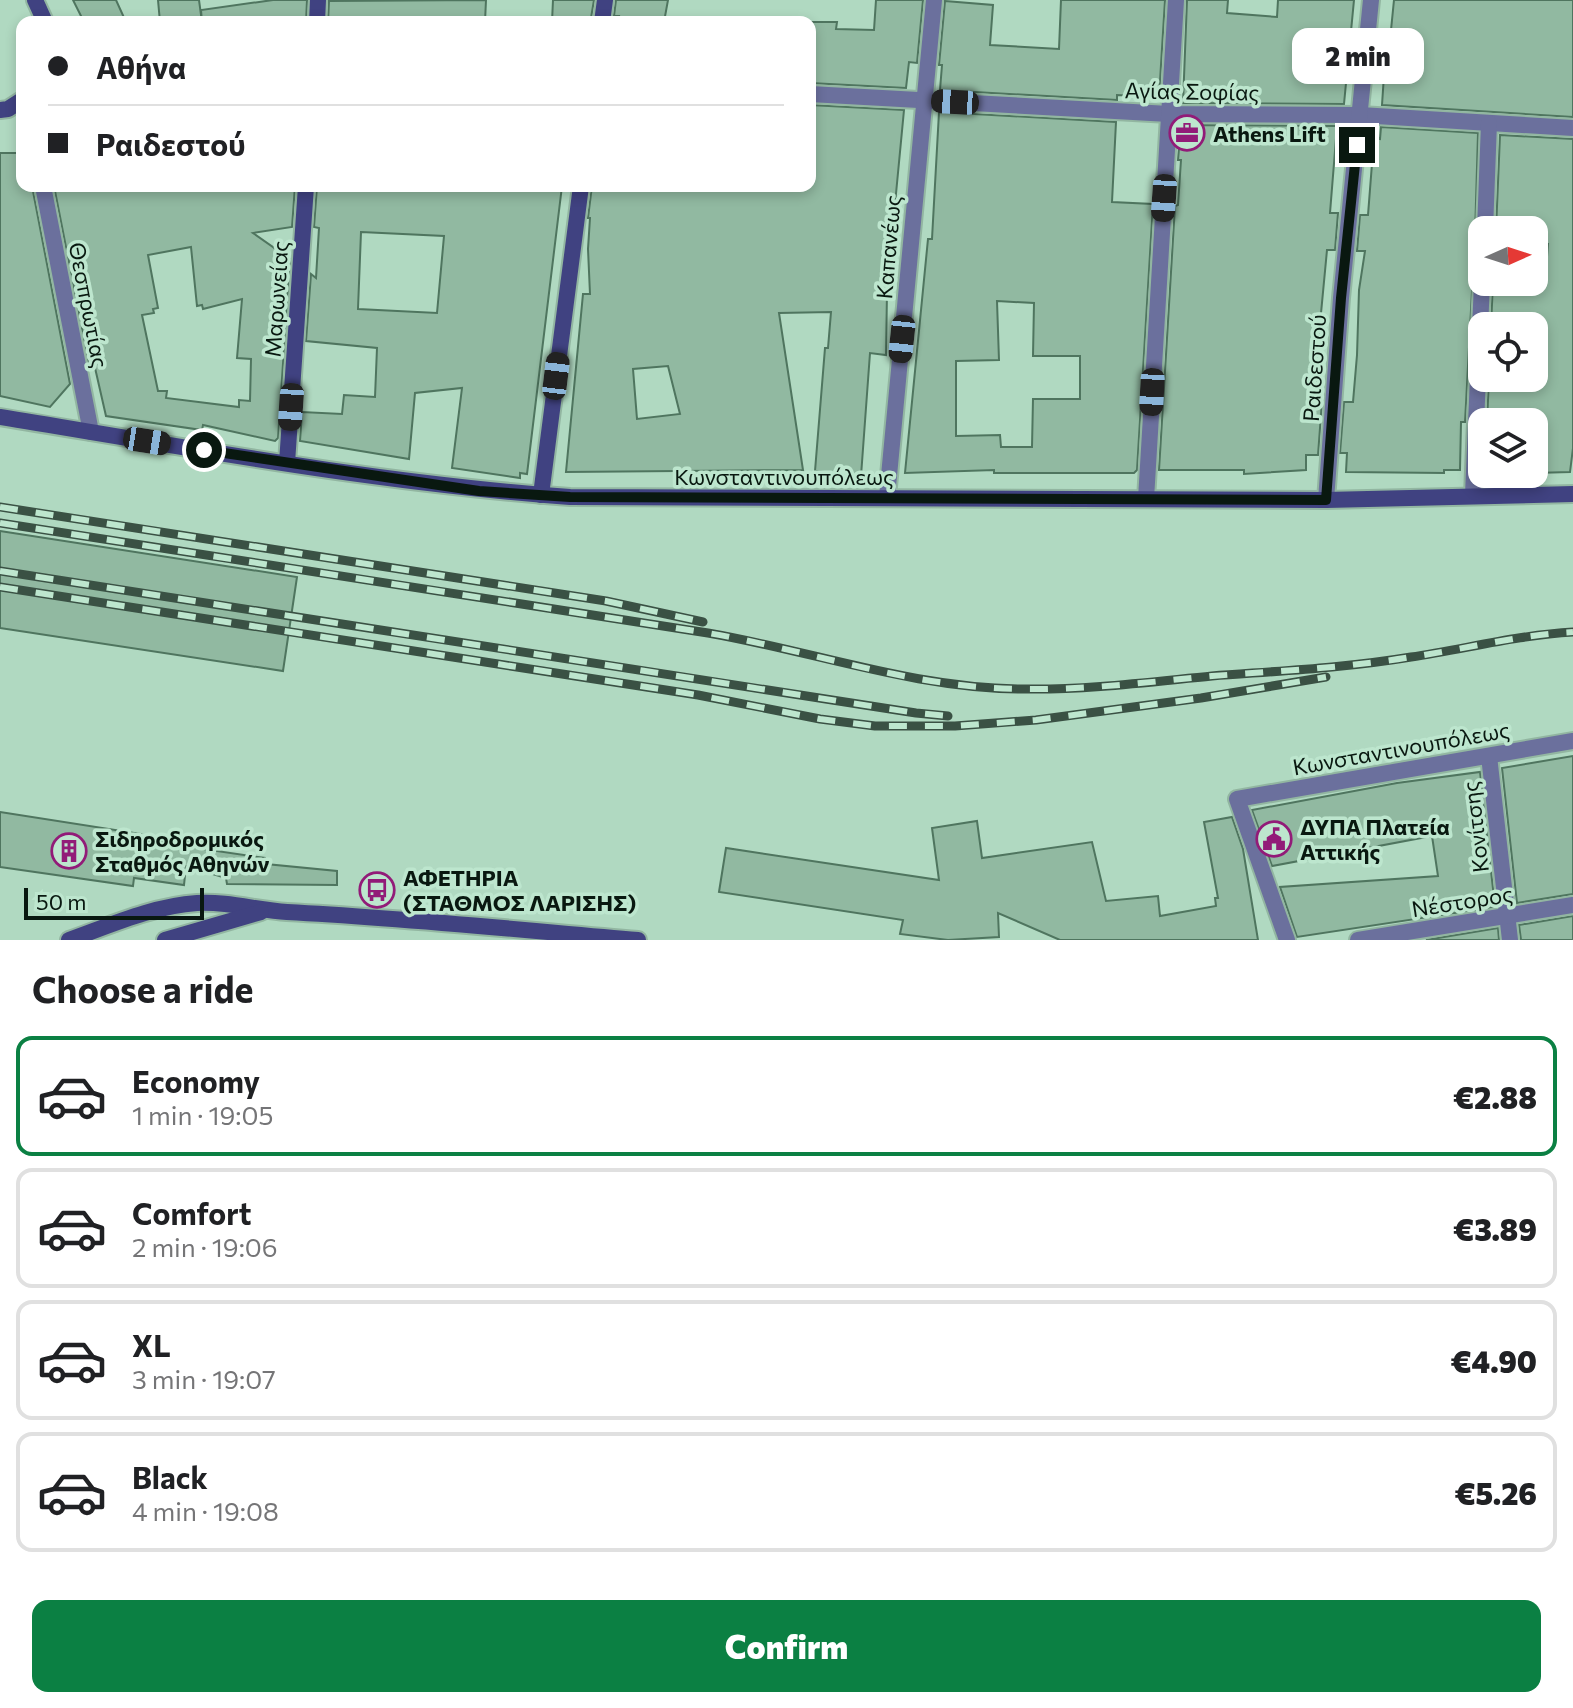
<!DOCTYPE html>
<html lang="en">
<head>
<meta charset="utf-8">
<style>
	:root { --surface:#fff; --page:#f2f2f2; --text:#202124; --muted:#757577; --line:#e0e0e0; --accent:#0b8043 }
	body { margin:0; font-family:Commissioner,sans-serif; background:var(--page); color:var(--text); height:100vh; display:flex; flex-direction:column; font-size:30px; white-space:nowrap }
	* { box-sizing:border-box; margin:0 }
	p { font-size:26px; color:var(--muted) }
	.icon { flex:none; width:44px; height:44px; fill:none; stroke:currentColor; stroke-width:2; stroke-linecap:round; stroke-linejoin:round }
	.map { position:relative; height:940px; overflow:hidden }
	.side { display:flex; flex-direction:column; background:var(--surface); flex:1 }
	.side>* { flex:none }
	.hud { position:absolute; left:16px; top:16px; width:800px; height:176px; border-radius:16px; box-shadow:0 4px 12px #0003; display:grid; align-content:center; height:176px; padding:0 32px; background:var(--surface) }
	.needle { width:52px; rotate:87deg }
	.tools { position:absolute; left:1468px; top:216px; display:grid; gap:16px }
	.tools a { display:grid; place-items:center; width:80px; height:80px; border-radius:16px; background:var(--surface); box-shadow:0 4px 12px #0003; font-size:40px }
	.scale { position:absolute; left:24px; bottom:20px; width:180px; box-sizing:border-box; padding-left:8px; border:4px solid #091810; border-top:0; font-size:22px; line-height:28px; white-space:nowrap; color:#091810; -webkit-text-stroke:6px #bde6ce; paint-order:stroke }
	.end { position:absolute; width:36px; height:36px; margin:-18px; border:10px solid #091810; background:#fff; box-shadow:0 0 0 4px #fff }
	.from { border-radius:50% }
	.bubble { position:absolute; height:56px; border-radius:16px; background:var(--surface); box-shadow:0 4px 12px #0003; font-size:26px; font-weight:800; line-height:56px; text-align:center }
	.car { position:absolute; width:24px; height:48px; margin:-24px -12px; border-radius:10px; box-shadow:0 0 6px 2px #0007; background:linear-gradient(#222 24%,#8ab4d8 0 40%,#222 0 76%,#8ab4d8 0 86%,#222 0) }
	.hud b { display:flex; align-items:center; gap:28px; height:76px; font-size:30px }
	.hud b+b { border-top:2px solid var(--line) }
	.hud i { width:20px; height:20px; background:var(--text) }
	ul { padding:0; list-style:none }
	li { display:flex; align-items:center; gap:24px; height:120px; margin:0 16px 12px; padding:0 16px; border:4px solid var(--line); border-radius:16px }
	li div { flex:1 }
	li b { display:block; font-size:30px }
	li em { font-style:normal; font-weight:800 }
	li.on { border-color:var(--accent) }
	li>.icon { width:72px; height:72px; stroke-width:1.5 }
	h2 { padding:0 32px; font-size:36px; line-height:96px }
	.action { display:flex; gap:16px; margin-top:auto; padding:16px 32px }
	.action a { flex:1; height:92px; border-radius:16px; background:var(--accent); color:#fff; font-size:32px; font-weight:800; line-height:92px; text-align:center }
	.map>svg:first-child { display:block }
	.building { fill:#91b9a1; stroke:#4f755f; stroke-width:2; fill-rule:evenodd }
	.lines { fill:none; stroke-linecap:round; stroke-linejoin:round }
	.street-casing { stroke:#92b6a1; stroke-width:20 }
	.secondary-casing { stroke:#92b6a1; stroke-width:20 }
	.street { stroke:#6b709d; stroke-width:16 }
	.secondary { stroke:#404281; stroke-width:16 }
	.rail-casing { stroke:#3a5144; stroke-width:9 }
	.rail { stroke:#bde6ce; stroke-width:6; stroke-dasharray:18; stroke-linecap:butt }
	.route { stroke:#091810; stroke-width:10 }
	.labels { text-anchor:middle; dominant-baseline:central; stroke-width:7; stroke-linejoin:round; paint-order:stroke }
	.street-label { font-size:22px; fill:#091810; stroke:#bde6ce }
	.poi-label { font-size:22px; font-weight:bold; fill:#091810; stroke:#bde6ce; text-anchor:start }
</style>
</head>
<body>
<div class="map">
<svg width="1573" height="940" viewBox="0 0 1573 940">
	<rect width="100%" height="100%" fill="#b0d9c1"/>
	<g class="building">
		<path d="M 73,0 L 116,0 L 126,22 L 84,22 Z"/>
		<path d="M 158,0 L 199,0 L 202,22 L 160,22 Z"/>
		<path d="M 273,0 L 307,0 L 306,22 L 202,22 L 201,10 Z"/>
		<path d="M 486,0 L 485,22 L 328,22 L 329,1 Z"/>
		<path d="M 553,0 L 594,0 L 591,18 L 580,18 L 580,22 L 552,22 Z"/>
		<path d="M 616,0 L 668,0 L 664,22 L 618,22 L 619,16 L 614,16 Z"/>
		<path d="M 876,0 L 923,0 L 917,63 L 909,62 L 906,88 L 810,83 L 810,22 L 837,22 L 836,29 L 874,30 Z"/>
		<path d="M 1061,0 L 1165,0 L 1159,97 L 1117,95 L 1117,100 L 940,90 L 942,65 L 939,65 L 945,1 L 993,5 L 990,45 L 1059,49 Z"/>
		<path d="M 1187,0 L 1228,0 L 1227,13 L 1277,17 L 1278,0 L 1354,0 L 1344,104 L 1183,103 Z"/>
		<path d="M 1394,0 L 1573,0 L 1573,117 L 1382,105 L 1387,30 L 1391,30 Z"/>
		<path d="M 810,105 L 904,110 L 893,225 L 888,229 L 886,355 L 870,353 L 861,476 L 815,471 L 825,348 L 828,348 L 831,312 L 779,313 L 803,470 L 566,472 L 583,294 L 590,294 L 588,249 L 590,218 L 588,218 L 592,186 L 810,186 ZM 668,366 L 680,414 L 637,419 L 633,369 Z"/>
		<path d="M 939,112 L 1116,122 L 1112,202 L 1153,204 L 1137,470 L 1134,473 L 994,473 L 994,470 L 905,473 L 928,239 L 932,239 ZM 997,301 L 1034,303 L 1033,356 L 1080,356 L 1080,399 L 1033,399 L 1032,447 L 1001,447 L 1000,435 L 956,436 L 956,361 L 999,360 Z"/>
		<path d="M 1181,125 L 1337,126 L 1330,213 L 1338,213 L 1335,250 L 1327,250 L 1316,366 L 1318,366 L 1316,401 L 1322,401 L 1318,455 L 1306,455 L 1306,470 L 1244,474 L 1244,470 L 1159,470 L 1175,206 L 1178,205 L 1181,160 L 1178,160 Z"/>
		<path d="M 1381,127 L 1478,133 L 1475,235 L 1465,422 L 1461,422 L 1460,470 L 1444,470 L 1444,473 L 1346,472 L 1347,453 L 1340,453 L 1344,402 L 1353,402 L 1357,355 L 1359,290 L 1365,251 L 1357,251 L 1360,215 L 1368,215 L 1374,138 L 1380,139 Z"/>
		<path d="M 1500,135 L 1573,139 L 1573,448 L 1570,472 L 1534,473 L 1534,422 L 1487,422 L 1489,378 L 1534,378 L 1534,326 L 1491,326 L 1493,282 L 1545,282 L 1548,244 L 1534,243 L 1534,230 L 1496,230 Z"/>
		<path d="M 0,153 L 22,153 L 22,186 L 32,186 L 70,384 L 50,407 L 0,396 Z"/>
		<path d="M 54,186 L 295,186 L 292,227 L 253,233 L 290,259 L 278,438 L 275,441 L 203,425 L 202,430 L 106,416 L 93,359 L 89,364 ZM 191,247 L 197,306 L 202,305 L 203,309 L 242,299 L 237,358 L 251,359 L 250,401 L 239,400 L 239,407 L 166,398 L 167,391 L 158,391 L 142,315 L 154,313 L 153,309 L 158,308 L 148,255 Z"/>
		<path d="M 317,186 L 562,186 L 527,474 L 520,473 L 520,478 L 452,468 L 462,388 L 415,393 L 409,459 L 300,441 L 302,412 L 342,414 L 344,395 L 375,397 L 377,348 L 306,341 L 311,274 L 316,278 L 319,228 L 314,227 ZM 361,232 L 444,236 L 437,313 L 358,309 Z"/>
		<path d="M 0,531 L 297,577 L 283,671 L 0,628 Z"/>
		<path d="M 1573,756 L 1573,894 L 1517,903 L 1502,768 Z"/>
		<path d="M 1480,772 L 1495,907 L 1297,937 L 1280,887 L 1438,876 L 1432,836 L 1272,866 L 1252,810 L 1397,783 Z"/>
		<path d="M 0,812 L 141,834 L 140,837 L 189,843 L 189,847 L 265,858 L 266,864 L 337,871 L 337,885 L 227,884 L 226,878 L 186,866 L 184,885 L 134,878 L 133,886 L 0,867 Z"/>
		<path d="M 1232,817 L 1243,849 L 1258,940 L 1060,940 L 998,913 L 999,937 L 948,940 L 900,934 L 903,920 L 719,892 L 726,848 L 939,880 L 932,828 L 977,821 L 982,858 L 1092,842 L 1106,901 L 1158,896 L 1160,916 L 1216,906 L 1215,898 L 1218,898 L 1204,822 Z"/>
		<path d="M 1573,916 L 1573,940 L 1521,940 L 1519,925 Z"/>
		<path d="M 1498,928 L 1499,940 L 1426,940 Z"/>
	</g>
	<g class="lines">
		<defs>
			<g id="street">
				<path d="M 810,94 L 1169,114 L 1360,115 L 1573,128"/>
				<path d="M 43,186 L 91,432"/>
				<path d="M 1485,230 L 1489,123"/>
				<path d="M 1473,495 L 1482,282"/>
				<path d="M 887,497 L 934,0"/>
				<path d="M 1146,499 L 1176,0"/>
				<path d="M 1326,500 L 1341,298 L 1371,0"/>
				<path d="M 1489,756 L 1510,940"/>
				<path d="M 1287,940 L 1237,799 L 1573,741"/>
				<path d="M 1358,940 L 1573,905"/>
			</g>
			<g id="secondary">
				<path d="M 35,0 L 45,22"/>
				<path d="M 317,22 L 318,0"/>
				<path d="M 602,22 L 605,0"/>
				<path d="M 0,110 L 8,109 L 22,100"/>
				<path d="M 0,417 C 189,448 379,483 570,497 L 1326,500 L 1573,494"/>
				<path d="M 287,463 L 306,186"/>
				<path d="M 541,495 L 581,186"/>
				<path d="M 69,940 C 111,925 153,906 197,903 C 227,901 257,910 287,912 C 405,918 522,930 638,940"/>
				<path d="M 165,940 L 261,912"/>
			</g>
		</defs>
		<use href="#street" class="street-casing"/>
		<use href="#secondary" class="secondary-casing"/>
		<use href="#street" class="street"/>
		<use href="#secondary" class="secondary"/>
		<defs>
			<g id="rail">
				<path d="M 0,507 L 606,601 L 703,622"/>
				<path d="M 0,523 L 708,633 C 813,651 915,689 1024,689 C 1086,690 1149,682 1212,676 C 1278,671 1345,668 1411,657 C 1465,649 1518,635 1573,632"/>
				<path d="M 0,571 L 916,713 L 948,716"/>
				<path d="M 0,587 L 698,695 L 820,719 L 875,726 L 955,726 L 1036,720 L 1201,698 L 1326,677"/>
			</g>
		</defs>
		<use href="#rail" class="rail-casing"/>
		<use href="#rail" class="rail"/>
	</g>
	<g class="lines">
		<path class="route" d="M 204,450 L 479,491 L 570,497 L 1326,500 L 1341,298 L 1357,145"/>
	</g>
	<defs>
		<symbol id="office-ring" viewBox="-11 -11 22 22"><circle r="9.5" fill="#bde6ce" stroke="#921b78" stroke-width="1.5"/><path d="M-6-3h4V-5.5h4V-3h4V5H-6ZM-1-4.5V-3h2v-1.5ZM-6 0V1H6V0Z" fill="#921b78"/></symbol>
		<symbol id="civic-ring" viewBox="-11 -11 22 22"><circle r="9.5" fill="#bde6ce" stroke="#921b78" stroke-width="1.5"/><path d="M-.6-6.5H3V-4.5H.6V-3L4-1V1h2V6H-6V1h2V-1L-.6-3ZM-1.2 2.5V6h2.4V2.5Z" fill="#921b78"/></symbol>
		<symbol id="building-ring" viewBox="-11 -11 22 22"><circle r="9.5" fill="#bde6ce" stroke="#921b78" stroke-width="1.5"/><path d="M-4-6H4V6H1V3H-1V6H-4ZM-2.5-4.3h1.7v1.8h-1.7ZM.8-4.3h1.7v1.8H.8ZM-2.5-1h1.7V.8h-1.7ZM.8-1h1.7V.8H.8Z" fill="#921b78"/></symbol>
		<symbol id="bus-ring" viewBox="-11 -11 22 22"><circle r="9.5" fill="#bde6ce" stroke="#921b78" stroke-width="1.5"/><path d="M-5-6H5V4H4V6H2V4H-2V6H-4V4H-5ZM-3.5-4V0h7V-4ZM-3.5 1.2v1.5H-2V1.2ZM2 1.2v1.5H3.5V1.2Z" fill="#921b78"/></symbol>
	</defs>
	<g fill-rule="evenodd">
		<use href="#office-ring" x="1167" y="113" width="40" height="40"/>
		<use href="#civic-ring" x="1254" y="819" width="40" height="40"/>
		<use href="#building-ring" x="49" y="831" width="40" height="40"/>
		<use href="#bus-ring" x="357" y="870" width="40" height="40"/>
	</g>
	<g class="labels">
		<g class="street-label">
			<text transform="translate(1192 91) rotate(1)">Αγίας Σοφίας</text>
			<text transform="translate(888 247) rotate(-85)">Καπανέως</text>
			<text transform="translate(276 299) rotate(-86)">Μαρωνείας</text>
			<text transform="translate(89 305) rotate(79)">Θεσπρωτίας</text>
			<text transform="translate(1314 368) rotate(-86)">Ραιδεστού</text>
			<text x="784" y="476">Κωνσταντινουπόλεως</text>
			<text transform="translate(1401 748) rotate(-10)">Κωνσταντινουπόλεως</text>
			<text transform="translate(1475 827) rotate(-97)">Κονίτσης</text>
			<text transform="translate(1462 901) rotate(-9)">Νέστορος</text>
		</g>
		<g class="poi-label">
			<text x="1213" y="133">Athens Lift</text>
			<text x="1300" y="826">ΔΥΠΑ Πλατεία<tspan x="1300" dy="25">Αττικής</tspan></text>
			<text x="95" y="838">Σιδηροδρομικός<tspan x="95" dy="25">Σταθμός Αθηνών</tspan></text>
			<text x="403" y="877">ΑΦΕΤΗΡΙΑ<tspan x="403" dy="25">(ΣΤΑΘΜΟΣ ΛΑΡΙΣΗΣ)</tspan></text>
		</g>
	</g>
</svg>
<div class="tools">
<a><svg class="needle" viewBox="-14 -14 28 28"><path d="M0-13l5 13h-10z" fill="#e53935"/><path d="M0 13l5-13h-10z" fill="#757577"/></svg></a>
<a><svg class="icon" aria-label="locate" viewBox="0 0 24 24"><circle cx="12" cy="12" r="6"/><path d="M12 2v4M12 18v4M2 12h4M18 12h4"/></svg></a>
<a><svg class="icon" aria-label="layers" viewBox="0 0 24 24"><path d="M12 4l9 5-9 5-9-5zM3 14l9 5 9-5"/></svg></a>
</div>
<div class="scale">50 m</div>
<i class="end from" style="left:204px;top:450px"></i>
<i class="end" style="left:1357px;top:145px"></i>
<div class="bubble" style="left:1292px;top:28px;width:132px">2 min</div>
<i class="car" style="left:955px;top:102px;rotate:273deg"></i>
<i class="car" style="left:1164px;top:198px;rotate:184deg"></i>
<i class="car" style="left:902px;top:339px;rotate:186deg"></i>
<i class="car" style="left:556px;top:376px;rotate:7deg"></i>
<i class="car" style="left:1152px;top:392px;rotate:183deg"></i>
<i class="car" style="left:291px;top:407px;rotate:184deg"></i>
<i class="car" style="left:147px;top:441px;rotate:99deg"></i>
<div class="hud">
<b><i class="from"></i>Αθήνα</b>
<b><i></i>Ραιδεστού</b>
</div>
</div>
<section class="side">
<h2>Choose a ride</h2>
<ul>
<li class="on"><svg class="icon" aria-label="car" viewBox="0 0 24 24"><path d="M5 17H2v-5l4-1 3-4h7l3 4 3 1v5h-3M9 17h6M6 11h13"/><circle cx="7" cy="17" r="2"/><circle cx="17" cy="17" r="2"/></svg><div><b>Economy</b><p>1 min · 19:05</p></div><em>€2.88</em></li>
<li><svg class="icon" aria-label="car" viewBox="0 0 24 24"><path d="M5 17H2v-5l4-1 3-4h7l3 4 3 1v5h-3M9 17h6M6 11h13"/><circle cx="7" cy="17" r="2"/><circle cx="17" cy="17" r="2"/></svg><div><b>Comfort</b><p>2 min · 19:06</p></div><em>€3.89</em></li>
<li><svg class="icon" aria-label="car" viewBox="0 0 24 24"><path d="M5 17H2v-5l4-1 3-4h7l3 4 3 1v5h-3M9 17h6M6 11h13"/><circle cx="7" cy="17" r="2"/><circle cx="17" cy="17" r="2"/></svg><div><b>XL</b><p>3 min · 19:07</p></div><em>€4.90</em></li>
<li><svg class="icon" aria-label="car" viewBox="0 0 24 24"><path d="M5 17H2v-5l4-1 3-4h7l3 4 3 1v5h-3M9 17h6M6 11h13"/><circle cx="7" cy="17" r="2"/><circle cx="17" cy="17" r="2"/></svg><div><b>Black</b><p>4 min · 19:08</p></div><em>€5.26</em></li>
</ul>
<div class="action"><a>Confirm</a></div>
</section>
</body>
</html>
